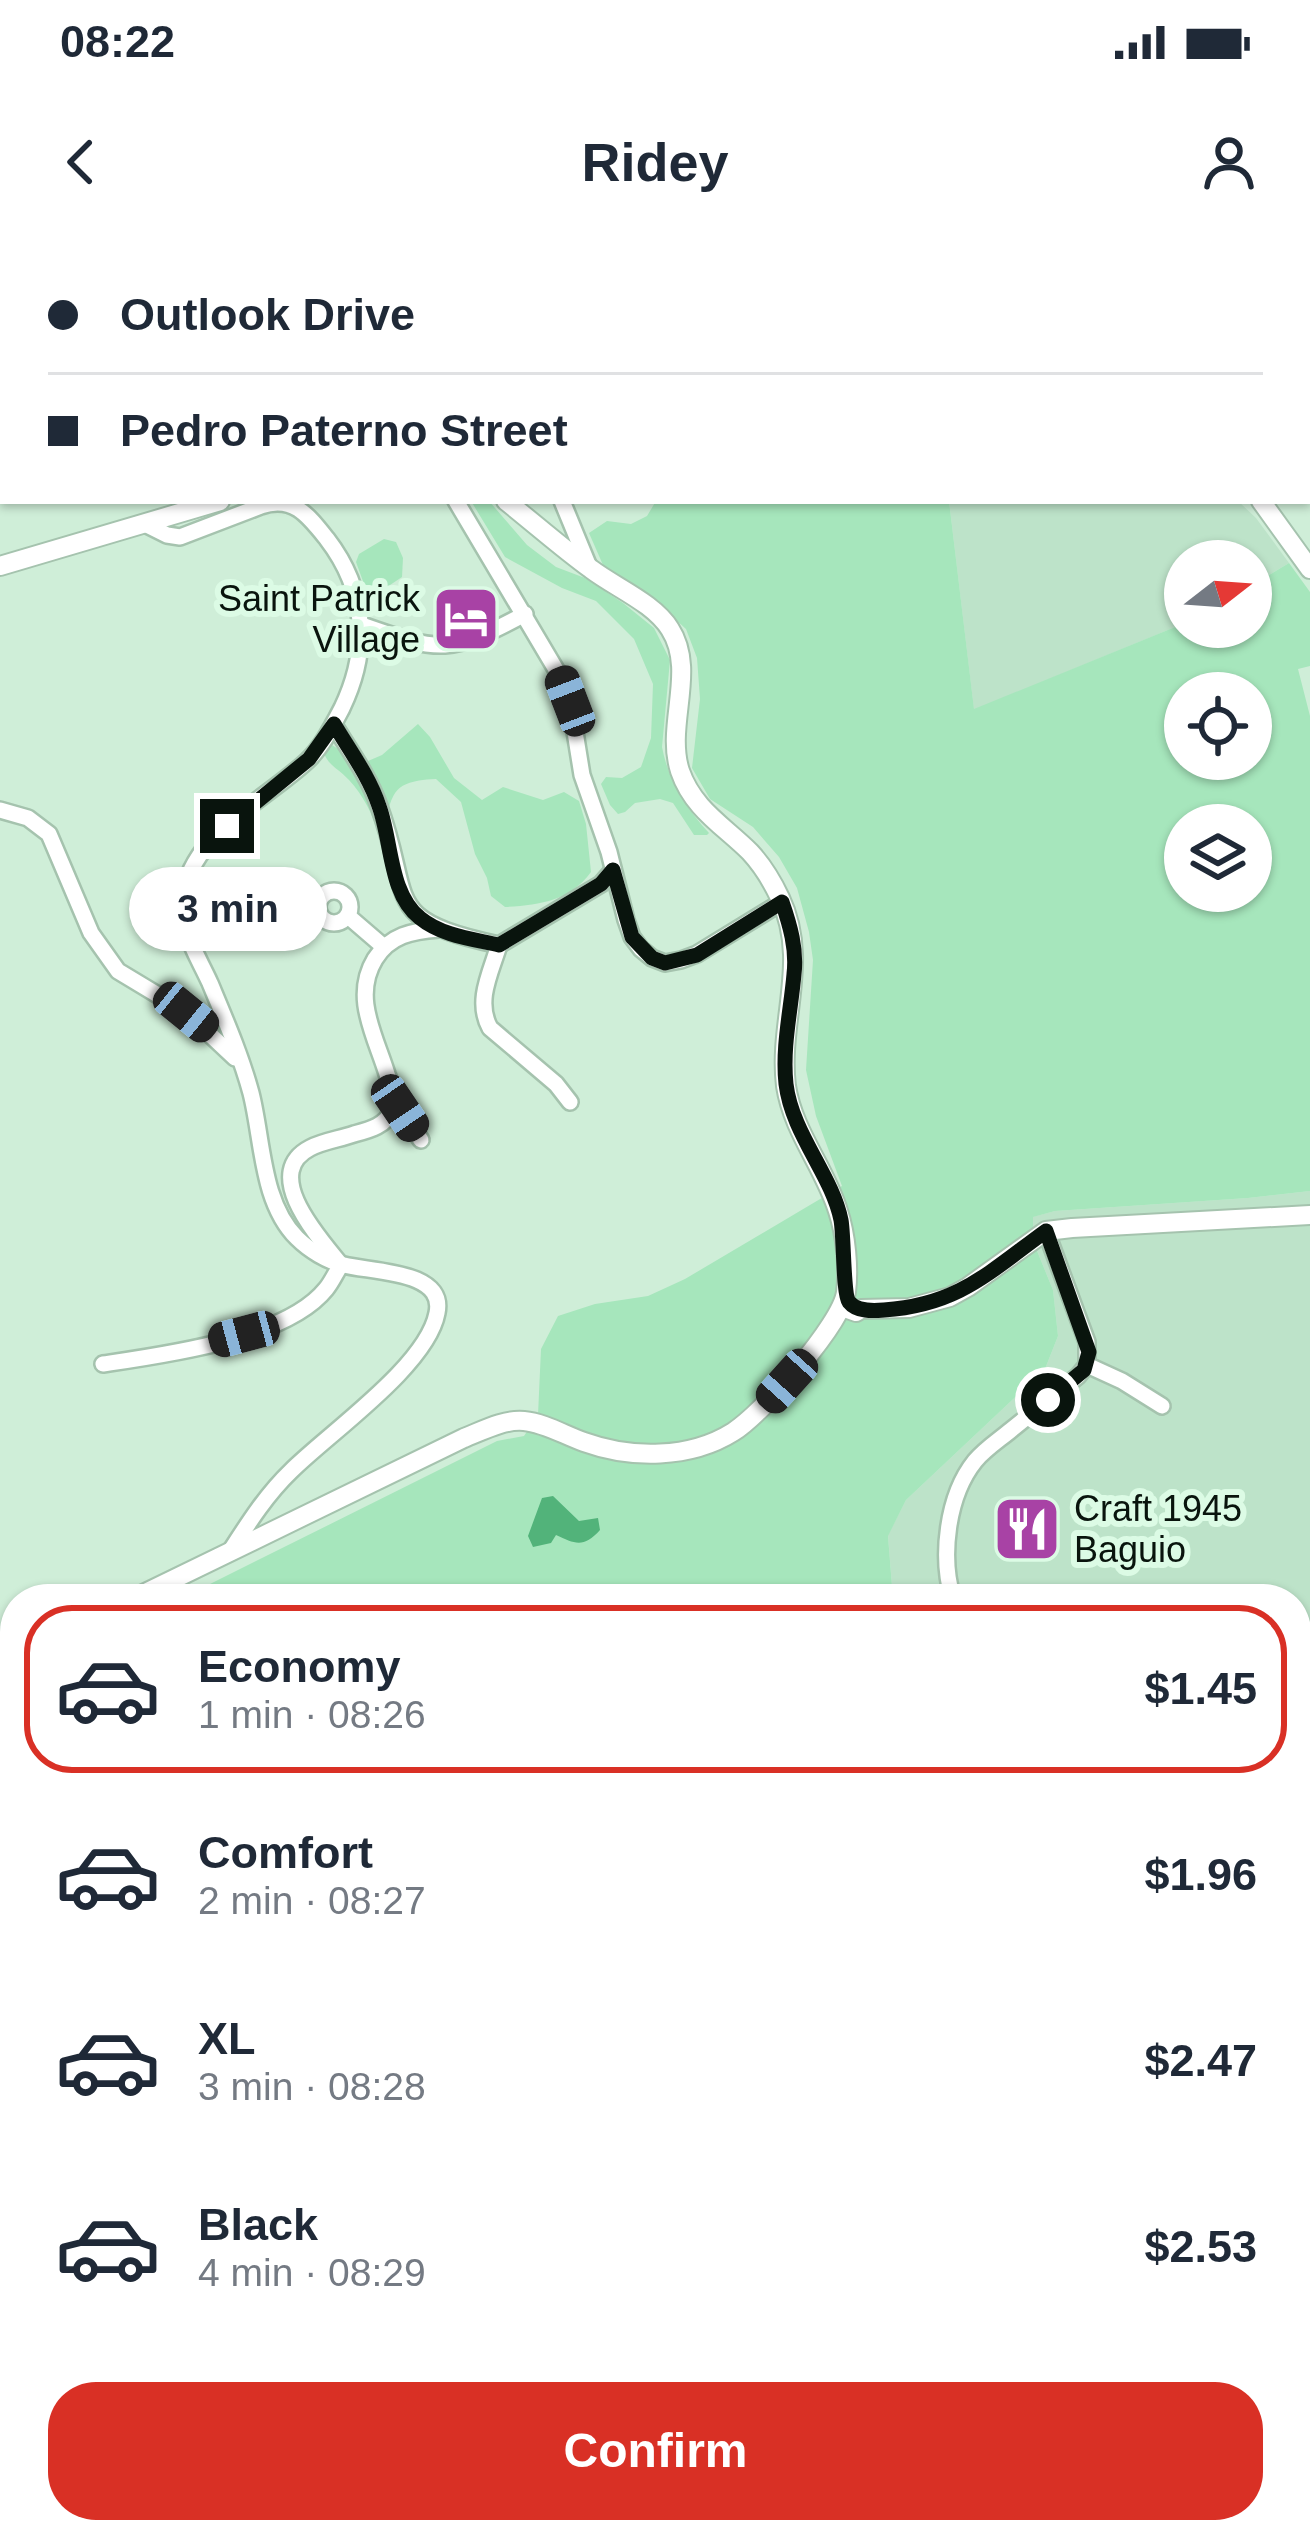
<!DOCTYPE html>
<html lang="en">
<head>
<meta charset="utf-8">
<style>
	:root { --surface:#fff; --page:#f2f2f3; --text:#1f2937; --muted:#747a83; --line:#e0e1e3; --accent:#d93025 }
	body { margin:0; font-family:Arial,sans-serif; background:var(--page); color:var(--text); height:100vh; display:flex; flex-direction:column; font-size:45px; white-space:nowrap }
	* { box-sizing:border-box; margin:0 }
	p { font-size:39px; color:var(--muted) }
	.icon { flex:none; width:66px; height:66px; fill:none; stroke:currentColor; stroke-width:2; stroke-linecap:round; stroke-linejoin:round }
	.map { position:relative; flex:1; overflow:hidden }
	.panel { position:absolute; left:0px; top:1344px; width:1311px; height:960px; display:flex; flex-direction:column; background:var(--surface); border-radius:48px 48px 0 0; box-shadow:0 3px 9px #0004 }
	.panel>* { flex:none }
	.guide { position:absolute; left:0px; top:0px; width:1311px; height:264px; box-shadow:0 3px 9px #0004; display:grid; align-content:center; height:264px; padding:0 48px; background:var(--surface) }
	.needle { width:78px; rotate:73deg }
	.tools { position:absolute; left:1164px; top:300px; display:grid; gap:24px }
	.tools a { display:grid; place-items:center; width:108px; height:108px; border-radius:50%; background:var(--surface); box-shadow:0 3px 9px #0004; font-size:60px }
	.end { position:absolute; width:54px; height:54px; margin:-27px; border:15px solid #09140d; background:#fff; box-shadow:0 0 0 6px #fff }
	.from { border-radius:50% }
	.bubble { position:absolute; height:84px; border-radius:42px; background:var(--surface); box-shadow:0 3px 9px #0004; font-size:39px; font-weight:800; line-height:84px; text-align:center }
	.car { position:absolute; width:36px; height:72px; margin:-36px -18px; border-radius:15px; box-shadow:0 0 9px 3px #0007; background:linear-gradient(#222 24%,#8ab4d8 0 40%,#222 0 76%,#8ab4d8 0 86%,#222 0) }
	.guide b { display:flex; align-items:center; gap:42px; height:114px; font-size:45px }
	.guide b+b { border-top:3px solid var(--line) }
	.guide i { width:30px; height:30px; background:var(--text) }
	ul { padding:21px 0 0; list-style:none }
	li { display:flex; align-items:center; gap:36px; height:168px; margin:0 24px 18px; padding:0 24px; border:6px solid transparent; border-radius:48px }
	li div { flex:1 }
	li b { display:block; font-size:45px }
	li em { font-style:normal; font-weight:800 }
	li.on { border-color:var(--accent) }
	li>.icon { width:108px; height:108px; stroke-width:1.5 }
	.button { display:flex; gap:24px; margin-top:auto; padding:24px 48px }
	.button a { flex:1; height:138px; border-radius:48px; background:var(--accent); color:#fff; font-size:48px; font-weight:800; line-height:138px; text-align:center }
	.status { display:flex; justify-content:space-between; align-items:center; height:84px; padding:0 60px; background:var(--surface); direction:ltr }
	.status svg { height:33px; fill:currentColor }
	header { display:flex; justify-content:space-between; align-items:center; height:156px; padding:0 48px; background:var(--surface); font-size:54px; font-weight:800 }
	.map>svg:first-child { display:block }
	.built { fill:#bde3c9 }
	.green { fill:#a6e6bc; fill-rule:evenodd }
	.water { fill:#52b37a }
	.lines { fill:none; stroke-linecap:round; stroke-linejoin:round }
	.minor-casing { stroke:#a5c3ae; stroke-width:20 }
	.major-casing { stroke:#a5c3ae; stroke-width:22 }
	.minor { stroke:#fff; stroke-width:15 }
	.major { stroke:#fff; stroke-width:18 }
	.route { stroke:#09140d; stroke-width:15 }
	.labels { text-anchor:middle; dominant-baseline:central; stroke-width:12; stroke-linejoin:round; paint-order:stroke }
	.poi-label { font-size:36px; fill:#09140d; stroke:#dcfbe5; text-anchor:end }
</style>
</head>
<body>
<div class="status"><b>08:22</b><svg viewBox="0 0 49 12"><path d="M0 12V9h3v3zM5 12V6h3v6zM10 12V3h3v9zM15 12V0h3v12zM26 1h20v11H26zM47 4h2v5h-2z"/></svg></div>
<header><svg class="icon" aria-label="back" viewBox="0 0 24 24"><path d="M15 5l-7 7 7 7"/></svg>Ridey<svg class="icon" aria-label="person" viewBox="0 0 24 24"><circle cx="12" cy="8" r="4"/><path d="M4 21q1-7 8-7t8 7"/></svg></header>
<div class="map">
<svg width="1310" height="2304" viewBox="0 0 1310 2304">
	<rect width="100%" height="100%" fill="#cfeed8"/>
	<g class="built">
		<path d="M 949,261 L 1238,261 L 1256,278 L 1289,323 L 1251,346 L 1251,321 L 1185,321 L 1185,383 L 974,470 Z"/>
		<path d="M 1310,951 L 1310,1589 L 1296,1612 L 1296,1359 L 893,1359 L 888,1295 L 906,1260 L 1045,1129 L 1058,1096 L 1053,1050 L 1033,1001 L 1032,977 L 1055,971 L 1248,958 Z"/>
		<path d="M 15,1475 L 15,1827 L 0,1811 L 0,1494 Z"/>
	</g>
	<g class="green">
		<path d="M 182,0 L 671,0 L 672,3 L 181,3 Z"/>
		<path d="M 471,261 L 489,261 L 527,305 L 556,327 L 585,338 L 623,363 L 654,388 L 670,420 L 662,507 C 668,540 686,568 709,593 L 707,595 L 694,595 L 673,563 L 660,559 L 635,563 L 625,572 L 618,574 L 610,565 L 601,544 L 606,537 L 622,538 L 641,527 L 651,498 L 653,444 L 634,399 L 596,361 L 562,348 L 505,317 Z"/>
		<path d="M 656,261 L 949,261 L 974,469 L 1185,383 L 1185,387 L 1251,387 L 1251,346 L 1289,323 L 1310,352 L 1310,426 L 1298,429 L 1310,476 L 1310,951 L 1248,958 L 1055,971 L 1033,977 L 1033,1001 L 1053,1050 L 1058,1096 L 1045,1129 L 906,1260 L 888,1296 L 893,1359 L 180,1359 L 497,1201 L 524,1196 L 538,1175 L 541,1109 L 558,1076 L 595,1064 L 648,1056 L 685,1039 L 842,946 L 816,876 L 806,830 L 813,720 L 809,692 L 797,648 L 779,617 L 753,587 L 710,559 L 692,528 L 700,459 L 697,418 L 686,389 L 653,359 L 603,325 L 589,293 L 607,281 L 631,284 L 647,276 ZM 1185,453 L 1251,453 L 1251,519 L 1185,519 ZM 1185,585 L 1251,585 L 1251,651 L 1185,651 Z"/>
		<path d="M 384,299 L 396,302 L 403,318 L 402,337 L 390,345 L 374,350 L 364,344 L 356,322 L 359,314 Z"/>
		<path d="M 418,484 L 430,497 L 454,538 L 482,560 L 503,547 L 543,560 L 564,552 L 579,561 L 586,584 L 591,632 C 570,661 539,665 505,667 L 491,656 L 487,638 L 475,614 L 461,562 L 436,539 C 383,541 397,560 378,594 C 373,574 363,555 349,540 C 337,527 330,528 322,510 L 332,505 L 361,524 L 382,515 Z"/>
		<path d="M 246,2289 L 598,2289 L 543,2304 L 247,2304 Z"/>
	</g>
	<path class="water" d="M 553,1256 L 579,1281 L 598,1278 L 600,1290 C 584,1308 575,1304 556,1295 L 551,1303 L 533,1307 L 528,1296 L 542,1258 Z"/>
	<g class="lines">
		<defs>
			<g id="minor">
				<path d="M 687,0 L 687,3"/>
				<path d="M 456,261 L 561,438 L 570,461 L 582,535 L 609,612 L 626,680 L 632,697 L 641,709 L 652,718 L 665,723 L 681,720 L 697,714 L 782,662"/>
				<path d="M 562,261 L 590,329"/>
				<path d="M 147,285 L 167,295 L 180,297 L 261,266 C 293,255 308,275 327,299 C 367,351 370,410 342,468 C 332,487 322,507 307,521 C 265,560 198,590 184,650 C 176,685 196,712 210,743 C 225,779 241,816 251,853 C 263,900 261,962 297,998 C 309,1010 327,1021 344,1025 C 370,1032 446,1030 437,1073 C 427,1126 329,1193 291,1231 C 267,1254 249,1282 231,1310"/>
				<path d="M 362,385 C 441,413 450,414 525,374"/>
				<path d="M 334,485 C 350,511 369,537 379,566 C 414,662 379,679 499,705 L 601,644 L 613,630"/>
				<path d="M 0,570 L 28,578 L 49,594 L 91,693 L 118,731 L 186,772 L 235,818"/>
				<circle cx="334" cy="667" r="16"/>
				<path d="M 348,676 L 384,707"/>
				<path d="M 499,705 C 491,732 475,761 490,788 L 556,844 L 570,862"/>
				<path d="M 393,859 L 421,900"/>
				<path d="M 103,1124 C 164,1115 286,1099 326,1049 C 332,1042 336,1032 341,1025 C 320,999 260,934 310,908 C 323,901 340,899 354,894 C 369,890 386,886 392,870 C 396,858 391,845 387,834 C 375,795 352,757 375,719 C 390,695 412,691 439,689"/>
				<path d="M 1087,1125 L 1122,1141 L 1162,1166"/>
				<path d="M 953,1359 C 940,1317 947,1256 975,1221 C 985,1209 999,1200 1011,1190 C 1033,1172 1056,1154 1078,1136 L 1087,1125 L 1087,1102 L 1046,991"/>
				<path d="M 1296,1486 L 1310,1488"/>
				<path d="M 1296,1586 L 1310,1562"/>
				<path d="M 864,2289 L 874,2304"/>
				<path d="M 127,2304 L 129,2289"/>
				<path d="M 587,2304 L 660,2299"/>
			</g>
			<g id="major">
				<path d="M 1079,0 L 1079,3"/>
				<path d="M 1261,261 L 1310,329"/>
				<path d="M 0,326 L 220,261"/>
				<path d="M 842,1067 L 856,1072 L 861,1069 L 909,1068 L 950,1057 L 968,1047 L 1046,991 L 1072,988 L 1310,975"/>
				<path d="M 133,1359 L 464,1198 C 482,1191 504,1179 524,1181 C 545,1183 564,1195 584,1202 C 631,1219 690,1219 733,1192 C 762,1174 842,1084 846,1052 C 849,1028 846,995 838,971 C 825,928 793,892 786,846 C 778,781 810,721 780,658 C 772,641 763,626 750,612 C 724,586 693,569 680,531 C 665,485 697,431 670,389 C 654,363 616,348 591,329 C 562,308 535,284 506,261"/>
				<path d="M 0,1470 L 15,1450"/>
			</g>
		</defs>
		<use href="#minor" class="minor-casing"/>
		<use href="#major" class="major-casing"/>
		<use href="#minor" class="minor"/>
		<use href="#major" class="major"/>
	</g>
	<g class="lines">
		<path class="route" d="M 227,586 L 309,519 L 334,484 C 350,511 369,536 379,566 C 392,601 389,654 420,678 C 442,696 473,699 499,705 L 601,644 L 613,630 L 632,697 L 652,718 L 665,723 L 697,715 L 782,662 C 790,685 797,709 794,734 C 791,770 782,807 786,844 C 792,894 832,935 841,980 C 844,996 843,1054 849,1062 C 857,1072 873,1071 884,1070 C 958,1065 988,1033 1046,991 L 1089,1112 L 1084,1130 L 1048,1160"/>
	</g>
	<defs>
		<symbol id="hotel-square" viewBox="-11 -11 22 22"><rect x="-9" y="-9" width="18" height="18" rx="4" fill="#a842a5" stroke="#dcfbe5"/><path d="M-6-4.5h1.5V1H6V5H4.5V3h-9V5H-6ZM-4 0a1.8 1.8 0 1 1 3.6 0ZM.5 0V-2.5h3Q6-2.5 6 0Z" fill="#fff"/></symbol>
		<symbol id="restaurant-square" viewBox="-11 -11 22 22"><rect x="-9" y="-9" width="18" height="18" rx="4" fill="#a842a5" stroke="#dcfbe5"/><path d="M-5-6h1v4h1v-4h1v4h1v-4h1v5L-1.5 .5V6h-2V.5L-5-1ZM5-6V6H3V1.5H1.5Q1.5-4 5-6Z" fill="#fff"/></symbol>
	</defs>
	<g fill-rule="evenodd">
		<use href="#hotel-square" x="428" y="341" width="76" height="76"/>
		<use href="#restaurant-square" x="989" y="1251" width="76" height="76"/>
	</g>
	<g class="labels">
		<g class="poi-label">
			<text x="420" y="358">Saint Patrick<tspan x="420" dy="41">Village</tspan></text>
			<text x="1074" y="1268" text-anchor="start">Craft 1945<tspan x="1074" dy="41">Baguio</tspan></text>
		</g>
	</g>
</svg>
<div class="tools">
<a><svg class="needle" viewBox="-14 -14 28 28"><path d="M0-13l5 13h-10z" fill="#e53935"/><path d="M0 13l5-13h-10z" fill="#747a83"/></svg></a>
<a><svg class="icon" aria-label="locate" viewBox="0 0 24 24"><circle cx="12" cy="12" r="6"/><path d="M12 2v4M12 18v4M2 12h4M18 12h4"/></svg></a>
<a><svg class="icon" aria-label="layers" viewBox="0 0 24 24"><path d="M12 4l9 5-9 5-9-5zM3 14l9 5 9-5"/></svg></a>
</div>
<i class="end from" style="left:1048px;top:1160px"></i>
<i class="end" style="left:227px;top:586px"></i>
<div class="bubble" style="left:129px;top:627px;width:198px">3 min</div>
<i class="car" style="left:570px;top:461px;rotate:339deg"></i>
<i class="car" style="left:186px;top:772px;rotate:129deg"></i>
<i class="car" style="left:400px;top:868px;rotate:146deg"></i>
<i class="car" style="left:244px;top:1094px;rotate:255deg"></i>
<i class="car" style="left:787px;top:1141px;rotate:222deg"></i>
<div class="guide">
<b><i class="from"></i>Outlook Drive</b>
<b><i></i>Pedro Paterno Street</b>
</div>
<section class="panel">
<ul>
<li class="on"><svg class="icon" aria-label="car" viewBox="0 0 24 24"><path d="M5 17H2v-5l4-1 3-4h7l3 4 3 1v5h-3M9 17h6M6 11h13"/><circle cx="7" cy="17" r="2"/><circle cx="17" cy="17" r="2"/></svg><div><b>Economy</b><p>1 min · 08:26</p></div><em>$1.45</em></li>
<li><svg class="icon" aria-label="car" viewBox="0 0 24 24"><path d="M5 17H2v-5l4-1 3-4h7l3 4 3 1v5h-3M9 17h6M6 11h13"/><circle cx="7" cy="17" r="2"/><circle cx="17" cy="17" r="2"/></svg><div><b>Comfort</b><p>2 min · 08:27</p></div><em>$1.96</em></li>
<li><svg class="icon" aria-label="car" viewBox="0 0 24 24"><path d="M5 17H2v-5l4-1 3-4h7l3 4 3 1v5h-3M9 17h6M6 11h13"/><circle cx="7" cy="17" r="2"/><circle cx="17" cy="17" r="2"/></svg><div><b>XL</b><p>3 min · 08:28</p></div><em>$2.47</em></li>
<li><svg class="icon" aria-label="car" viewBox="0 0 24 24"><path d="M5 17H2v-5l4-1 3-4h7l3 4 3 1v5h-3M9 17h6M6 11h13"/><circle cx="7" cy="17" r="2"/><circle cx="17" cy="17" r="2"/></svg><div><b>Black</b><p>4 min · 08:29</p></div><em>$2.53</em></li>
</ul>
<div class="button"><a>Confirm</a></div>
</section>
</div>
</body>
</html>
